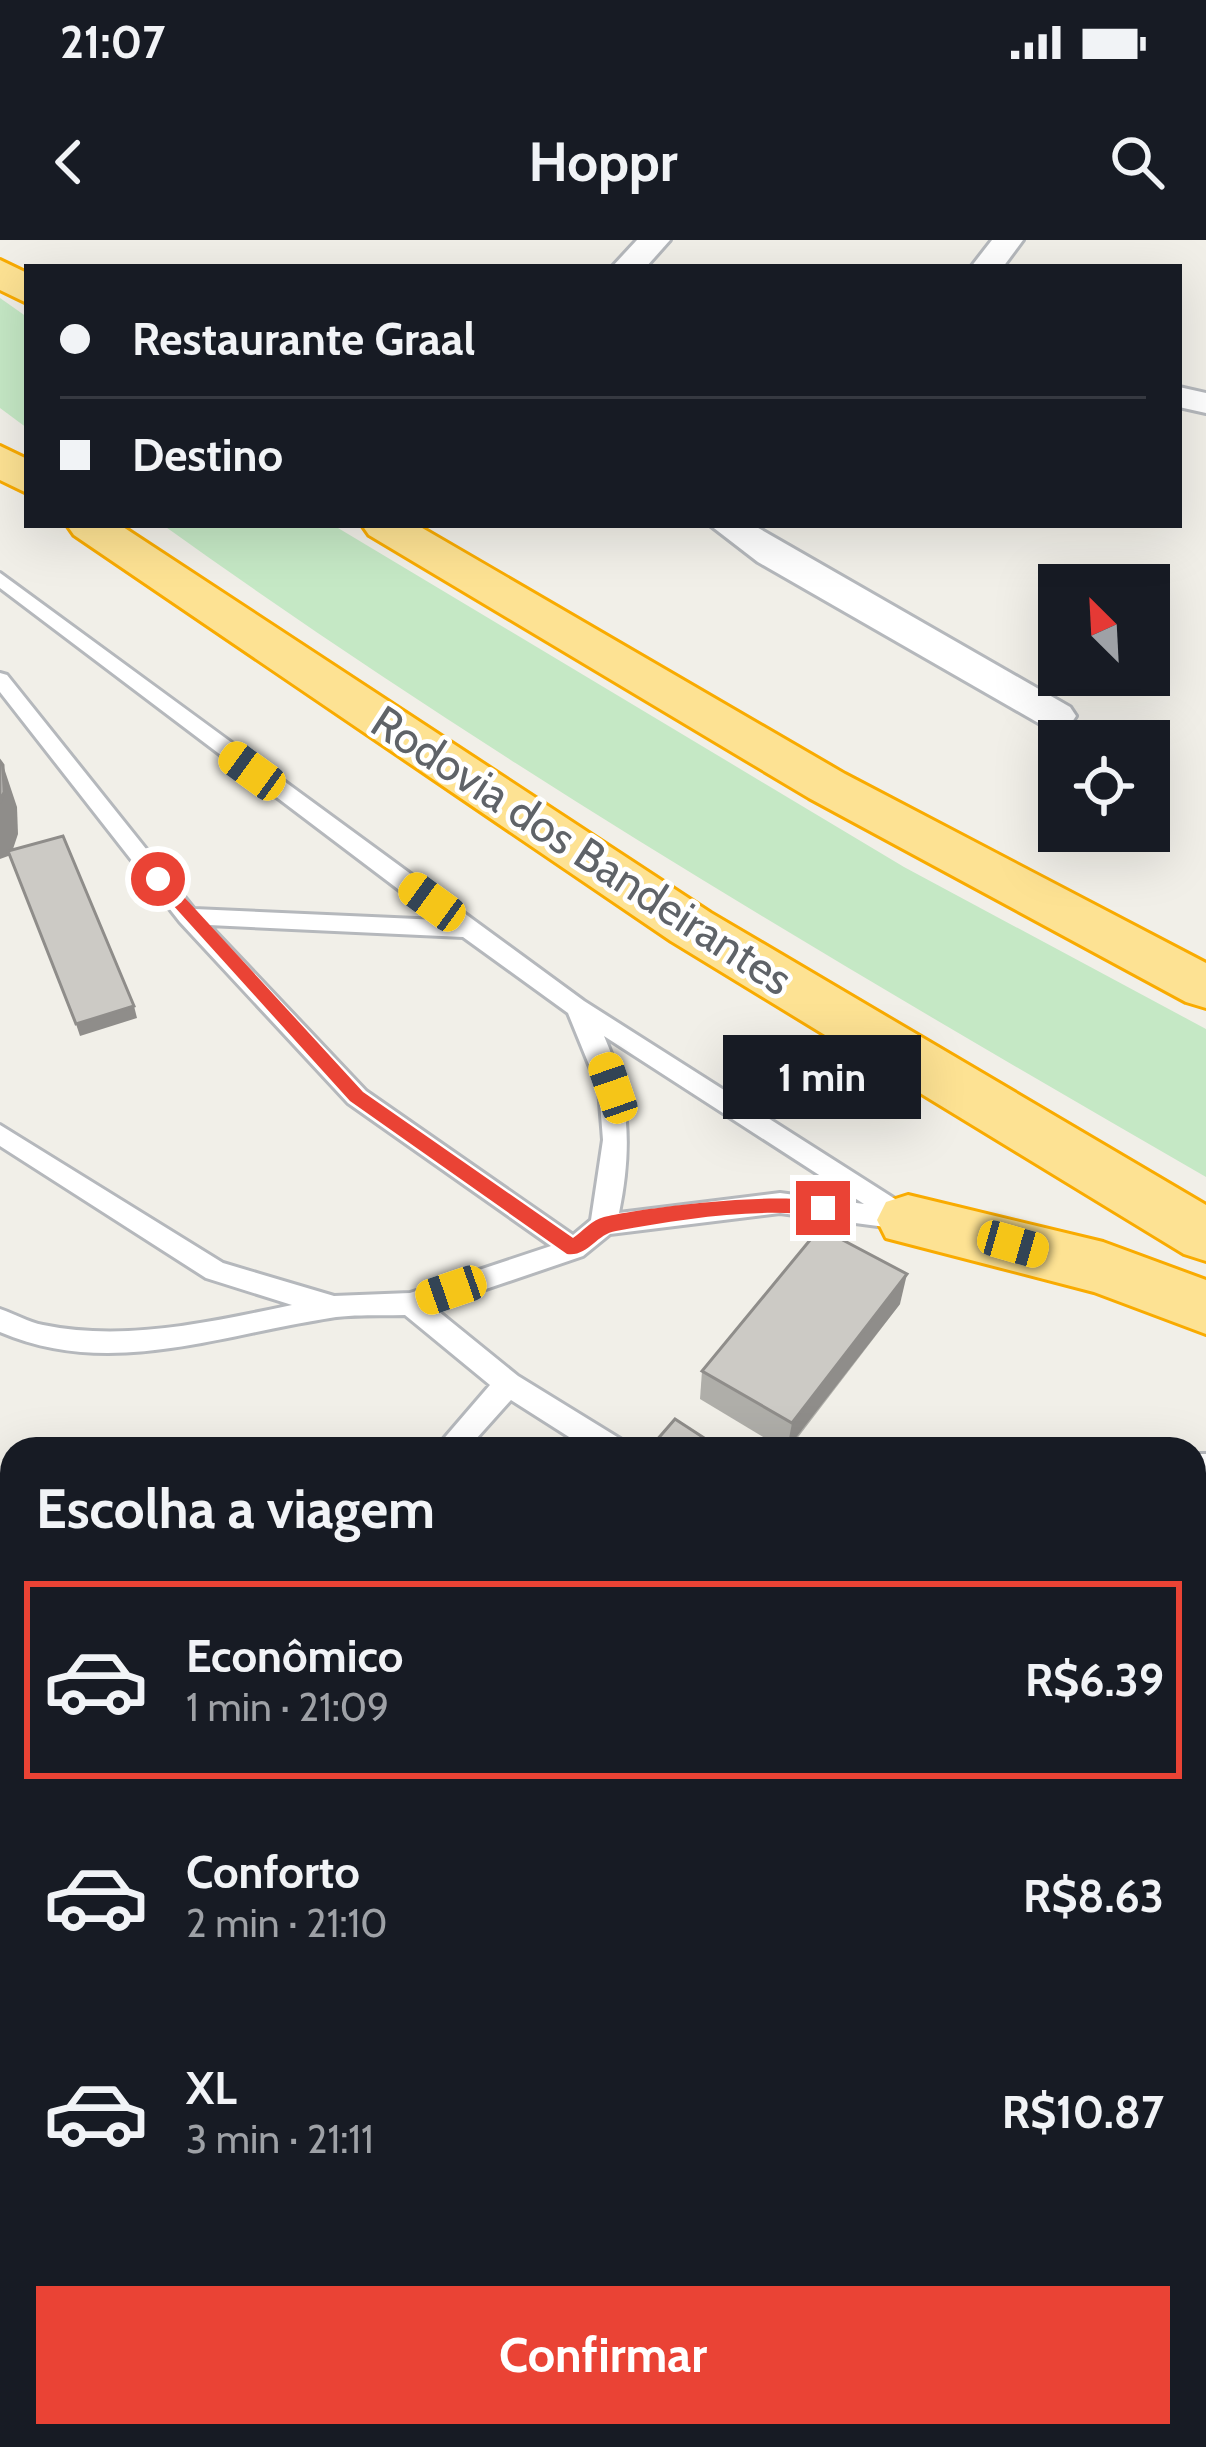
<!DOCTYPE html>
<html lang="pt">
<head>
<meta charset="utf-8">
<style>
	:root { --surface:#171b24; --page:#242831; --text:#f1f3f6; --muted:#9ea1a6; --line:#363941; --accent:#ea4335 }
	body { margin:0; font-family:Cabin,sans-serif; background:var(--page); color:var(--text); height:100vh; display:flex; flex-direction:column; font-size:45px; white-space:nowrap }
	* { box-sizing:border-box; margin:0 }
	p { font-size:39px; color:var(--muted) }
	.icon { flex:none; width:66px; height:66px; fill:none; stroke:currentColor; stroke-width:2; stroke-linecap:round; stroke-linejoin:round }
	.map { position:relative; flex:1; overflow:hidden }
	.side { position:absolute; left:0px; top:1197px; width:1206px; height:1011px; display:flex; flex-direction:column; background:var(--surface); border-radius:36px 36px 0 0; box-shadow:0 12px 48px #0002 }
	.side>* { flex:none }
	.top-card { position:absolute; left:24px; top:24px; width:1158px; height:264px; border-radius:0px; box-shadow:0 12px 48px #0002; display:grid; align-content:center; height:264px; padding:0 36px; background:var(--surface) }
	.needle { width:78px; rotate:336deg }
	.buttons { position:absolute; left:1038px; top:324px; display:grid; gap:24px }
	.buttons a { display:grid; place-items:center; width:132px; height:132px; border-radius:0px; background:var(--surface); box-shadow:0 12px 48px #0002; font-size:60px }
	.end { position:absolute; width:54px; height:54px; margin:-27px; border:15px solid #ea4335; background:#fff; box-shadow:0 0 0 6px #fff }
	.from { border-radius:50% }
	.bubble { position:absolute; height:84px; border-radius:0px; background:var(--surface); box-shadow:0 12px 48px #0002; font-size:39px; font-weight:700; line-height:84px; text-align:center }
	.car { position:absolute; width:36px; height:72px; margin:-36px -18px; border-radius:15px; box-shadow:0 0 9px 3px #0007; background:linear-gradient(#f5c518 24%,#345 0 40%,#f5c518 0 76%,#345 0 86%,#f5c518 0) }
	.top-card b { display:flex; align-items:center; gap:42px; height:114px; font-size:45px }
	.top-card b+b { border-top:3px solid var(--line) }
	.top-card i { width:30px; height:30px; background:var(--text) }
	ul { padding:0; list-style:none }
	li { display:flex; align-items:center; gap:36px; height:198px; margin:0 24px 18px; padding:0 12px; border:6px solid transparent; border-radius:0px }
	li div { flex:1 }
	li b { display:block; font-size:45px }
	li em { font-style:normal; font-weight:700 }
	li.current { border-color:var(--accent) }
	li>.icon { width:108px; height:108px; stroke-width:1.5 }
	h2 { padding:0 36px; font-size:54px; line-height:144px }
	.cta { display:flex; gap:24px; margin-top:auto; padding:24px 36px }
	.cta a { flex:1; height:138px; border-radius:0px; background:var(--accent); color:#fff; font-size:48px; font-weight:700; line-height:138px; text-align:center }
	.status { display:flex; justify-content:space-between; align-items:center; height:84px; padding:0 60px; background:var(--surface); direction:ltr }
	.status svg { height:33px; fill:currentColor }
	header { display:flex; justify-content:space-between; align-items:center; height:156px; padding:0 36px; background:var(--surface); font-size:54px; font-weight:700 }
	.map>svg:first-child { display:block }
	.green { fill:#c5e8c5 }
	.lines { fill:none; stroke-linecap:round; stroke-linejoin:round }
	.lane-casing { stroke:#b5b8bc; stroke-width:6 }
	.street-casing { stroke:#b5b8bc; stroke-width:6 }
	.highway-casing { stroke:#f9ab00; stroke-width:6 }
	.lane { fill:#fff; fill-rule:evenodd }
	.street { fill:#fff; fill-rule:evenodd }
	.highway { fill:#fde293; fill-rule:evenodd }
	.wall { fill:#afaea9 }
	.shaded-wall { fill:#8f8d8a }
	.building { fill:#cccac5; stroke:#8f8d8a; stroke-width:3 }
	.route { fill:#ea4335 }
	.labels { text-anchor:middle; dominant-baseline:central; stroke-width:9; stroke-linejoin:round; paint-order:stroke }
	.street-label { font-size:45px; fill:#5f6368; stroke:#fff }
</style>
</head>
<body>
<div class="status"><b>21:07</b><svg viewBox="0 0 49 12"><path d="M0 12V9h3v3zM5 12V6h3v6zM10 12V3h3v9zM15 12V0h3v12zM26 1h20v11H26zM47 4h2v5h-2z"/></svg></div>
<header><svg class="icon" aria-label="back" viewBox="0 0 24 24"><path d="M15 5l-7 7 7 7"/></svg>Hoppr<svg class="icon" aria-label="search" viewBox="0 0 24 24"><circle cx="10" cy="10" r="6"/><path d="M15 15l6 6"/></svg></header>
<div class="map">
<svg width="1206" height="2207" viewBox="0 0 1206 2207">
	<rect width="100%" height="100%" fill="#f1efe8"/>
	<g class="green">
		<path d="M 0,58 L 27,77 L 27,188 L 0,168 Z"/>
		<path d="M 163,285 L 333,285 L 904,627 L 1206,789 L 1206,937 C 851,732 496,524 163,285 Z"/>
	</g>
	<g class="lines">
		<defs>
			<g id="lane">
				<path d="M 0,333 L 584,761 L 917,973 L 921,980 L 917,987 L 908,990 L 780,973 L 610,994 L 583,1016 L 433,1067 L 518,1136 L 622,1200 L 626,1209 L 588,1209 L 511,1160 L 467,1209 L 435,1209 L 490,1145 L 405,1075 C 381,1076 354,1074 330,1078 C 219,1095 109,1139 0,1092 L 0,1069 C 15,1074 28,1082 43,1085 C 125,1102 211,1082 292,1065 L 206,1038 L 0,906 L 0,885 L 223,1023 L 334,1056 L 410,1053 L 551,1006 L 348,863 L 180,682 L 0,452 L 0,433 L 7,435 L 194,669 L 439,680 L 0,348 ZM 209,685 L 463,697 L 568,773 L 599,849 L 603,900 L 591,980 L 573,995 L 366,851 ZM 604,796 L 864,964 L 780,953 L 619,973 C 632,910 630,855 604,796 Z"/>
				<rect x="1194" y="1214" width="12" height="24"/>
				<path d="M 1194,1901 L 1206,1906 L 1206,1945 L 1194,1940 Z"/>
			</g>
			<g id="street">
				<path d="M 637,0 L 670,0 L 646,27 L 612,27 Z"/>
				<path d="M 992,0 L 1023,0 L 1003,27 L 971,27 Z"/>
				<path d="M 1179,147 L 1206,153 L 1206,173 L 1179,167 Z"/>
				<path d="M 710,285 L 753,285 L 1070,467 L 1076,476 L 1070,485 L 1056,489 L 1042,485 L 758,322 Z"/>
			</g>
			<g id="highway">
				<path d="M 0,20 L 27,33 L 27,63 L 0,50 Z"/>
				<path d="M 0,206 L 27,219 L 27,253 L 0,240 Z"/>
				<path d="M 67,285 L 120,285 L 711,673 L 1206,965 L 1206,1021 L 1184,1014 L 671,701 L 74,295 Z"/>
				<path d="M 362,285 L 417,285 L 845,534 L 1206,723 L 1206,768 L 1186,762 L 809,558 L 369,295 Z"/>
				<path d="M 908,955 L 1103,1002 L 1206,1040 L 1206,1094 L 1094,1052 L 886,998 L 877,980 L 886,962 Z"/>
			</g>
		</defs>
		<use href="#lane" class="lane-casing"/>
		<use href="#street" class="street-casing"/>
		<use href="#highway" class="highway-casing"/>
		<use href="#lane" class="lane"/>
		<use href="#street" class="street"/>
		<use href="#highway" class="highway"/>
	</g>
	<path class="wall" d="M 900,1064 L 789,1209 L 783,1209 L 700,1159 L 702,1131 Z"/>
	<g class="shaded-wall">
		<path d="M 3,525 L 17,567 L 18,594 L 11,615 L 0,619 L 0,563 Z"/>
		<path d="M 134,766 L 137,778 L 80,796 L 76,784 Z"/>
		<path d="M 907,1034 L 900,1064 L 787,1209 L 792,1183 Z"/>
	</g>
	<g class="building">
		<path d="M 0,521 L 3,525 L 4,552 L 0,563 Z"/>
		<path d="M 63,596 L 134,766 L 76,784 L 8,611 Z"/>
		<path d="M 820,988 L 907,1034 L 792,1183 L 702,1131 Z"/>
		<path d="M 675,1179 L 721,1209 L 649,1209 Z"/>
	</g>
	<path class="route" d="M 153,635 L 164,635 L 363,852 L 573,998 C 583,991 592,980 604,977 C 640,968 810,946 832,968 L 823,976 C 756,967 682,979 616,991 C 596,994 588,1017 567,1014 L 350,861 L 153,643 Z"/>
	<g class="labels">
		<g class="street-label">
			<text transform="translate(582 610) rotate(33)">Rodovia dos Bandeirantes</text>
		</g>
	</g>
</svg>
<div class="buttons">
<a><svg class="needle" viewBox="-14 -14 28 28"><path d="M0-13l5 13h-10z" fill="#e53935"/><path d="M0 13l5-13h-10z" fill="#9ea1a6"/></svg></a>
<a><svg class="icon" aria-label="locate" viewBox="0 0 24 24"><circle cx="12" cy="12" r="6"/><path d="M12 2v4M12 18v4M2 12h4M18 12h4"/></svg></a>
</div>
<i class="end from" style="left:158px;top:639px"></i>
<i class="end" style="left:823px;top:968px"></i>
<div class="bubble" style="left:723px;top:795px;width:198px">1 min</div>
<i class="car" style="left:252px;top:531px;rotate:306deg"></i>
<i class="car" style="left:432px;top:662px;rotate:306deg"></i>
<i class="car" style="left:613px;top:848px;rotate:341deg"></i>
<i class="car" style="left:1013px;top:1004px;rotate:106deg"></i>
<i class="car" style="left:451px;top:1050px;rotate:251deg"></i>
<div class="top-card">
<b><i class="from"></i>Restaurante Graal</b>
<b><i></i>Destino</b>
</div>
<section class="side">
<h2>Escolha a viagem</h2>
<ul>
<li class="current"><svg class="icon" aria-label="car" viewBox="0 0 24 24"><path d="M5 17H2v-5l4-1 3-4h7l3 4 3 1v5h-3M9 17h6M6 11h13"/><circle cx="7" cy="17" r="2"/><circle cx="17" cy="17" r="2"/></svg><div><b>Econômico</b><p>1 min · 21:09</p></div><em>R$6.39</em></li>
<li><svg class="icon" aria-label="car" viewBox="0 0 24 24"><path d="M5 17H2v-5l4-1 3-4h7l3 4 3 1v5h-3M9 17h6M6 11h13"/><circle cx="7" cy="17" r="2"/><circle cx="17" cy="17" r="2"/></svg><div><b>Conforto</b><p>2 min · 21:10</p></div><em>R$8.63</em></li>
<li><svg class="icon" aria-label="car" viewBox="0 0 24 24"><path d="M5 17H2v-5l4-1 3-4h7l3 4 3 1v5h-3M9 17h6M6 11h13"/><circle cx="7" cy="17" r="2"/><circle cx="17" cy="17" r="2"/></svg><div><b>XL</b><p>3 min · 21:11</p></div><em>R$10.87</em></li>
</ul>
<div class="cta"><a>Confirmar</a></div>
</section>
</div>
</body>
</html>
